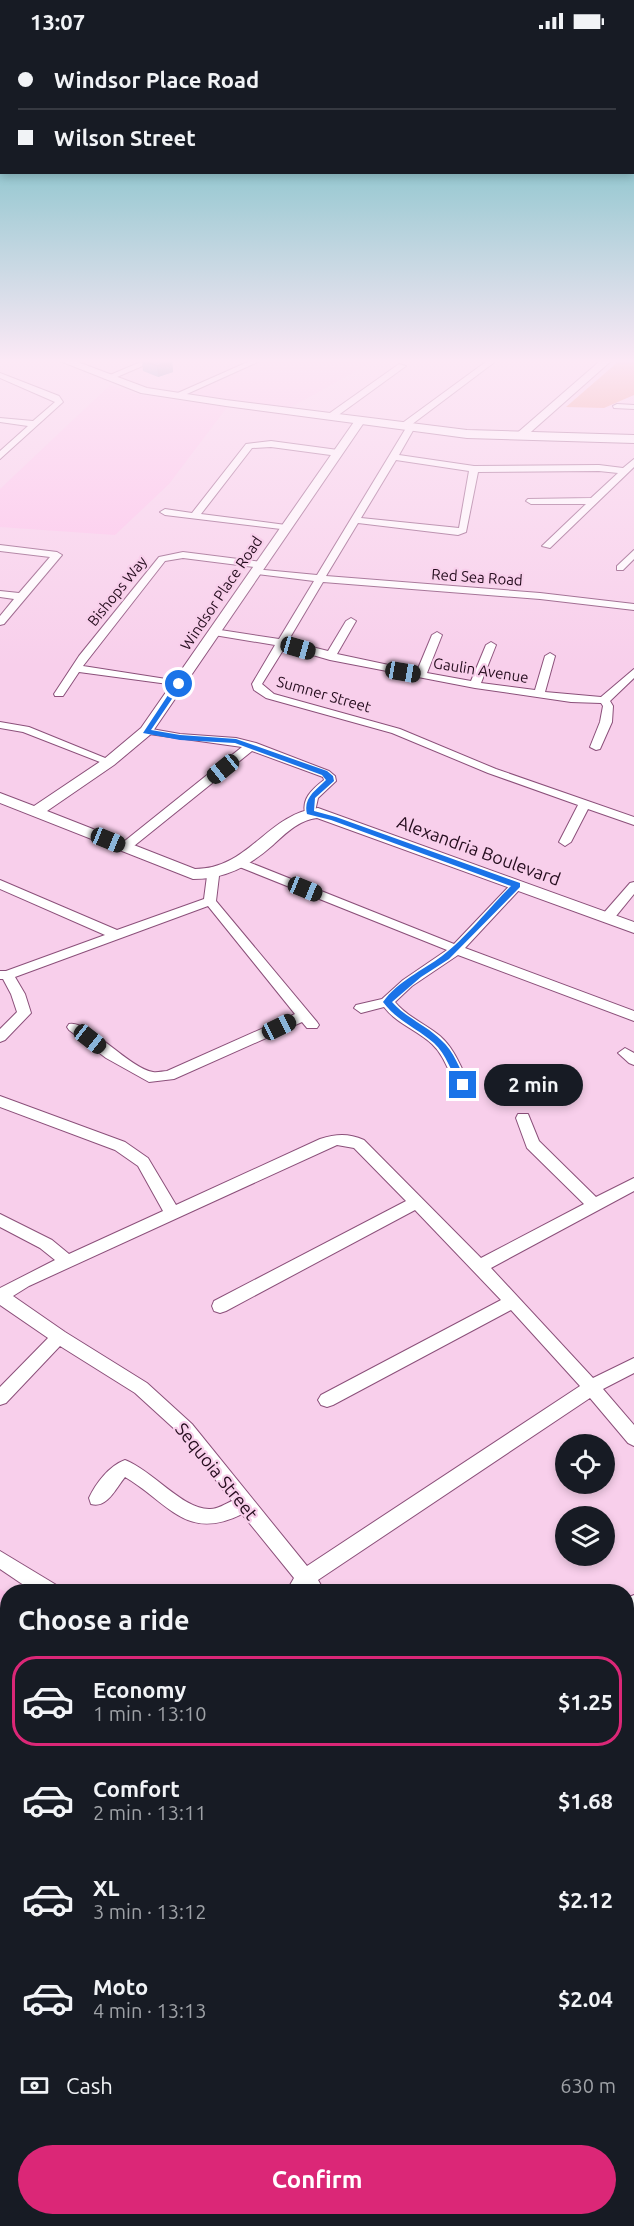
<!DOCTYPE html>
<html lang="en">
<head>
<meta charset="utf-8">
<style>
	:root { --surface:#171b24; --page:#20242c; --text:#f1f3f6; --muted:#9ea1a6; --line:#363941; --accent:#db2777 }
	body { margin:0; font-family:Ubuntu,sans-serif; background:var(--page); color:var(--text); height:100vh; display:flex; flex-direction:column; font-size:22px; white-space:nowrap }
	* { box-sizing:border-box; margin:0 }
	p { font-size:20px; color:var(--muted) }
	.icon { flex:none; width:33px; height:33px; fill:none; stroke:currentColor; stroke-width:2; stroke-linecap:round; stroke-linejoin:round }
	.map { position:relative; flex:1; overflow:hidden }
	.sheet { position:absolute; left:0px; top:1542px; width:634px; height:642px; display:flex; flex-direction:column; background:var(--surface); border-radius:24px 24px 0 0; box-shadow:0 3px 9px #0003 }
	.sheet>* { flex:none }
	.top-card { position:absolute; left:0px; top:0px; width:634px; height:132px; box-shadow:0 3px 9px #0003; display:grid; align-content:center; height:132px; padding:0 18px; background:var(--surface) }
	.fabs { position:absolute; left:555px; top:1392px; display:grid; gap:12px }
	.fabs a { display:grid; place-items:center; width:60px; height:60px; border-radius:50%; background:var(--surface); box-shadow:0 3px 9px #0003; font-size:30px }
	.end { position:absolute; width:27px; height:27px; margin:-14px; border:8px solid #1a73e8; background:#fff; box-shadow:0 0 0 3px #fff }
	.from { border-radius:50% }
	.bubble { position:absolute; height:42px; border-radius:21px; background:var(--surface); box-shadow:0 3px 9px #0003; font-size:20px; font-weight:600; line-height:42px; text-align:center }
	.car { position:absolute; width:18px; height:36px; margin:-18px -9px; border-radius:8px; box-shadow:0 0 4px 2px #0007; background:linear-gradient(#222 24%,#8ab4d8 0 40%,#222 0 76%,#8ab4d8 0 86%,#222 0) }
	.top-card b { display:flex; align-items:center; gap:21px; height:57px; font-size:22px }
	.top-card b+b { border-top:2px solid var(--line) }
	.top-card i { width:15px; height:15px; background:var(--text) }
	ul { padding:0; list-style:none }
	li { display:flex; align-items:center; gap:18px; height:90px; margin:0 12px 9px; padding:0 6px; border:3px solid transparent; border-radius:24px }
	li div { flex:1 }
	li b { display:block; font-size:22px }
	li em { font-style:normal; font-weight:600 }
	li.on { border-color:var(--accent) }
	li>.icon { width:54px; height:54px; stroke-width:1.5 }
	h2 { padding:0 18px; font-size:27px; line-height:72px }
	.pay { display:flex; align-items:center; gap:15px; height:66px; padding:0 18px; font-size:22px }
	.pay p { margin-inline-start:auto }
	.primary-button { display:flex; gap:12px; margin-top:auto; padding:12px 18px }
	.primary-button a { flex:1; height:69px; border-radius:36px; background:var(--accent); color:#fff; font-size:24px; font-weight:600; line-height:69px; text-align:center }
	.status { display:flex; justify-content:space-between; align-items:center; height:42px; padding:0 30px; background:var(--surface); direction:ltr }
	.status svg { height:16px; fill:currentColor }
	.map>svg:first-child { display:block }
	.built { fill:#fdc1ea }
	.green { fill:#f09679 }
	.lines { fill:none; stroke-linecap:round; stroke-linejoin:round }
	.minor-casing { stroke:#8b507a; stroke-width:2 }
	.tertiary-casing { stroke:#8b507a; stroke-width:2 }
	.secondary-casing { stroke:#8b507a; stroke-width:2 }
	.minor { fill:#fff; fill-rule:evenodd }
	.tertiary { fill:#fff; fill-rule:evenodd }
	.secondary { fill:#fff; fill-rule:evenodd }
	.wall { fill:#4095ab }
	.shaded-wall { fill:#34798b }
	.building { fill:#4badc7; stroke:#34798b; stroke-width:1.5 }
	.route { fill:#1a73e8 }
	.labels { text-anchor:middle; dominant-baseline:central; stroke-width:4.5; stroke-linejoin:round; paint-order:stroke }
	.far-street-label { font-size:15px; fill:#240c1d; stroke:#f8cfeb }
	.street-label { font-size:18px; fill:#240c1d; stroke:#f8cfeb }
</style>
</head>
<body>
<div class="status"><b>13:07</b><svg viewBox="0 0 49 12"><path d="M0 12V9h3v3zM5 12V6h3v6zM10 12V3h3v9zM15 12V0h3v12zM26 1h20v11H26zM47 4h2v5h-2z"/></svg></div>
<div class="map">
<svg width="634" height="2184" viewBox="0 0 634 2184">
	<rect width="100%" height="100%" fill="#f8cfeb"/>
	<g class="built">
		<path d="M 262,319 L 374,319 L 288,367 L 185,353 Z"/>
		<path d="M 110,343 L 141,353 L 167,357 L 228,364 L 169,442 L 115,493 L 0,485 L 0,447 Z"/>
		<path d="M 0,1547 L 8,1551 L 8,1934 L 0,1945 Z"/>
	</g>
	<path class="green" d="M 619,319 L 634,319 L 634,353 L 604,366 L 566,365 Z"/>
	<g class="lines">
		<defs>
			<g id="minor">
				<path d="M 143,319 L 154,319 L 110,338 L 103,336 Z"/>
				<path d="M 250,319 L 260,319 L 178,356 L 171,354 Z"/>
				<path d="M 487,319 L 496,319 L 411,383 L 415,385 L 399,413 L 474,424 L 599,423 L 623,426 L 634,417 L 634,425 L 550,506 L 542,504 L 586,462 L 531,462 L 526,459 L 528,457 L 591,456 L 618,431 L 599,429 L 478,430 L 466,490 L 458,493 L 358,481 L 326,534 L 540,551 L 634,562 L 634,568 L 540,557 L 323,540 L 288,599 L 328,609 L 346,579 L 351,576 L 356,579 L 337,612 L 417,629 L 432,593 L 437,590 L 442,593 L 427,631 L 471,639 L 486,603 L 491,600 L 496,603 L 481,641 L 535,648 L 545,614 L 550,611 L 555,614 L 545,650 L 601,655 L 634,627 L 634,636 L 610,659 L 613,664 L 612,680 L 600,707 L 596,708 L 590,705 L 600,680 L 603,664 L 601,661 L 571,660 L 475,646 L 330,618 L 285,605 L 262,642 L 274,652 L 400,687 L 496,727 L 634,775 L 634,783 L 588,767 L 571,800 L 565,804 L 559,800 L 578,763 L 488,731 L 392,691 L 266,656 L 254,648 L 252,642 L 275,603 L 214,593 L 209,590 L 214,587 L 279,597 L 314,539 L 257,532 L 254,531 L 254,527 L 317,533 L 406,386 L 401,386 L 401,382 ZM 396,418 L 469,429 L 459,486 L 361,476 Z"/>
				<path d="M 399,322 L 406,324 L 333,377 L 327,377 L 327,373 Z"/>
				<path d="M 0,331 L 59,354 L 63,360 L 0,417 L 0,409 L 28,384 L 0,380 L 0,376 L 33,379 L 55,360 L 0,336 Z"/>
				<path d="M 617,362 L 634,363 L 634,367 L 614,366 L 613,364 Z"/>
				<path d="M 271,399 L 338,408 L 342,411 L 338,414 L 271,405 L 252,406 L 201,472 L 286,483 L 289,484 L 289,488 L 165,473 L 160,470 L 165,467 L 192,471 L 246,402 Z"/>
				<path d="M 0,503 L 57,510 L 62,513 L 4,582 L 0,583 L 0,574 L 14,557 L 0,555 L 0,549 L 19,551 L 50,515 L 0,509 Z"/>
				<path d="M 634,508 L 634,517 L 623,528 L 617,528 L 617,524 Z"/>
				<path d="M 183,510 L 261,520 L 266,523 L 261,526 L 183,516 L 165,519 L 83,624 L 179,639 L 184,642 L 183,644 L 79,630 L 63,654 L 55,654 L 54,652 L 79,614 L 159,515 Z"/>
				<path d="M 0,680 L 29,685 L 115,720 L 113,722 L 105,722 L 23,690 L 0,686 Z"/>
				<path d="M 146,686 L 180,692 L 236,696 L 256,701 L 329,729 L 335,734 L 336,739 L 318,756 L 314,774 L 306,774 C 300,758 312,747 324,738 L 323,735 L 252,709 L 129,808 L 121,808 L 119,805 L 121,802 L 242,705 L 142,691 L 140,689 Z"/>
				<path d="M 241,817 L 454,902 L 513,840 L 521,840 L 523,843 L 521,846 L 465,906 L 634,969 L 634,979 L 458,913 L 412,944 L 395,960 C 407,975 426,982 440,994 C 455,1007 461,1026 470,1043 L 463,1048 L 458,1047 C 449,1032 445,1014 432,1002 C 417,988 397,982 384,965 L 361,971 L 354,966 L 356,963 L 382,957 L 403,938 L 447,908 L 237,824 L 235,821 Z"/>
				<path d="M 213,830 L 219,834 L 216,859 L 317,980 L 319,983 L 317,986 L 307,986 L 302,980 L 174,1037 L 149,1040 L 106,1016 L 69,988 L 67,985 L 69,982 C 87,977 129,1026 153,1030 C 157,1031 163,1029 167,1029 L 295,972 L 208,864 L 15,935 L 25,952 L 31,971 L 5,998 L 0,1000 L 0,987 L 17,970 L 11,952 L 3,937 L 0,937 L 0,929 L 6,929 L 105,893 L 0,847 L 0,838 L 117,888 L 204,857 L 207,834 Z"/>
				<path d="M 634,840 L 634,852 L 612,879 L 602,879 L 601,876 L 602,873 L 630,841 Z"/>
				<path d="M 625,1006 L 634,1011 L 634,1023 L 629,1021 L 618,1011 Z"/>
				<path d="M 0,1054 L 125,1100 L 148,1116 L 176,1163 L 320,1097 C 336,1092 348,1091 364,1098 L 481,1216 L 584,1162 L 527,1106 L 516,1076 L 518,1072 L 528,1072 L 539,1099 L 596,1155 L 634,1136 L 634,1149 L 491,1226 L 593,1336 L 634,1316 L 634,1331 L 603,1347 L 634,1383 L 634,1404 L 628,1401 L 590,1356 L 318,1538 L 325,1550 L 286,1550 L 294,1536 L 242,1472 C 186,1500 169,1461 125,1435 C 116,1446 107,1467 91,1462 L 89,1456 C 96,1441 109,1424 125,1418 C 152,1428 183,1468 210,1467 C 218,1467 225,1462 232,1459 L 180,1392 L 135,1351 L 60,1304 L 6,1361 L 0,1363 L 0,1345 L 48,1296 L 0,1263 L 0,1246 L 55,1218 L 40,1206 L 0,1185 L 0,1172 L 52,1198 L 69,1212 L 163,1169 L 138,1124 L 115,1108 L 0,1065 ZM 337,1103 L 354,1106 L 406,1159 L 214,1259 L 212,1264 L 214,1269 L 220,1271 L 226,1269 L 415,1168 L 501,1258 L 321,1353 L 318,1358 L 321,1363 L 327,1365 L 333,1363 L 511,1268 L 580,1344 L 307,1524 L 192,1382 L 147,1341 L 65,1290 L 13,1254 L 29,1244 Z"/>
				<path d="M 0,1509 L 58,1544 L 60,1550 L 34,1550 L 0,1527 Z"/>
				<path d="M 634,1553 L 634,1573 L 627,1576 L 627,1556 Z"/>
				<path d="M 627,1625 L 634,1627 L 634,1652 L 627,1649 Z"/>
				<path d="M 634,1868 L 634,1896 L 627,1899 L 627,1871 Z"/>
				<path d="M 8,1946 L 8,1975 L 0,1979 L 0,1949 Z"/>
				<path d="M 627,1969 L 634,1972 L 634,1998 L 627,1995 Z"/>
				<path d="M 91,2176 L 117,2176 L 114,2184 L 88,2184 Z"/>
				<path d="M 326,2176 L 352,2176 L 349,2184 L 323,2184 Z"/>
				<path d="M 453,2176 L 479,2176 L 476,2184 L 450,2184 Z"/>
			</g>
			<g id="tertiary">
				<path d="M 600,319 L 611,319 L 524,396 L 516,396 L 516,392 Z"/>
				<path d="M 360,376 L 365,379 L 151,692 L 114,723 L 47,769 L 195,827 C 249,827 267,772 318,766 L 634,880 L 634,891 L 317,776 C 299,778 286,791 273,803 C 249,824 226,837 193,837 L 0,761 L 0,751 L 34,764 L 104,717 L 141,686 L 356,377 Z"/>
			</g>
			<path id="secondary" d="M 60,319 L 75,319 L 147,346 L 226,358 L 467,388 L 634,393 L 634,401 L 467,396 L 226,364 L 141,351 Z"/>
		</defs>
		<use href="#minor" class="minor-casing"/>
		<use href="#tertiary" class="tertiary-casing"/>
		<use href="#secondary" class="secondary-casing"/>
		<use href="#minor" class="minor"/>
		<use href="#tertiary" class="tertiary"/>
		<use href="#secondary" class="secondary"/>
	</g>
	<path class="wall" d="M 142,319 L 172,319 L 173,330 L 158,335 L 143,329 Z"/>
	<path class="shaded-wall" d="M 172,319 L 173,330 L 158,335 L 157,324 Z"/>
	<path class="building" d="M 144,319 L 171,319 L 157,324 Z"/>
	<linearGradient id="sky" x2="0" y2="1"><stop stop-color="#52b2b8"/><stop offset="0.51" stop-color="#fce9f6"/><stop offset="1" stop-color="#fce9f6" stop-opacity="0"/></linearGradient>
	<rect width="634" height="625" fill="url(#sky)"/>
	<path class="route" d="M 176,641 L 182,642 L 151,688 L 180,693 L 236,697 L 327,729 L 333,734 L 334,739 L 315,756 L 314,769 L 336,775 L 520,841 L 520,845 L 449,917 L 421,935 L 392,960 C 406,976 426,983 441,998 C 454,1009 460,1028 468,1043 L 466,1046 L 460,1046 C 452,1031 446,1012 434,1001 C 417,986 397,979 383,960 C 398,939 422,929 442,914 C 464,898 491,864 511,844 L 331,778 L 307,772 C 303,756 315,749 326,738 L 322,733 L 235,701 L 180,698 L 143,691 Z"/>
	<g class="labels">
		<g class="far-street-label">
			<text transform="translate(477 535) rotate(4)">Red Sea Road</text>
			<text transform="translate(117 549) rotate(-51)">Bishops Way</text>
			<text transform="translate(221 551) rotate(-56)">Windsor Place Road</text>
			<text transform="translate(481 628) rotate(9)">Gaulin Avenue</text>
			<text transform="translate(324 652) rotate(16)">Sumner Street</text>
		</g>
		<g class="street-label">
			<text transform="translate(479 808) rotate(20)">Alexandria Boulevard</text>
			<text transform="translate(217 1429) rotate(51)">Sequoia Street</text>
		</g>
	</g>
</svg>
<div class="fabs">
<a><svg class="icon" aria-label="locate" viewBox="0 0 24 24"><circle cx="12" cy="12" r="6"/><path d="M12 2v4M12 18v4M2 12h4M18 12h4"/></svg></a>
<a><svg class="icon" aria-label="layers" viewBox="0 0 24 24"><path d="M12 4l9 5-9 5-9-5zM3 14l9 5 9-5"/></svg></a>
</div>
<i class="end from" style="left:179px;top:642px"></i>
<i class="end" style="left:463px;top:1043px"></i>
<div class="bubble" style="left:484px;top:1022px;width:99px">2 min</div>
<i class="car" style="left:298px;top:606px;rotate:106deg"></i>
<i class="car" style="left:403px;top:630px;rotate:100deg"></i>
<i class="car" style="left:223px;top:727px;rotate:231deg"></i>
<i class="car" style="left:108px;top:798px;rotate:112deg"></i>
<i class="car" style="left:305px;top:847px;rotate:112deg"></i>
<i class="car" style="left:279px;top:985px;rotate:64deg"></i>
<i class="car" style="left:90px;top:997px;rotate:128deg"></i>
<div class="top-card">
<b><i class="from"></i>Windsor Place Road</b>
<b><i></i>Wilson Street</b>
</div>
<section class="sheet">
<h2>Choose a ride</h2>
<ul>
<li class="on"><svg class="icon" aria-label="car" viewBox="0 0 24 24"><path d="M5 17H2v-5l4-1 3-4h7l3 4 3 1v5h-3M9 17h6M6 11h13"/><circle cx="7" cy="17" r="2"/><circle cx="17" cy="17" r="2"/></svg><div><b>Economy</b><p>1 min · 13:10</p></div><em>$1.25</em></li>
<li><svg class="icon" aria-label="car" viewBox="0 0 24 24"><path d="M5 17H2v-5l4-1 3-4h7l3 4 3 1v5h-3M9 17h6M6 11h13"/><circle cx="7" cy="17" r="2"/><circle cx="17" cy="17" r="2"/></svg><div><b>Comfort</b><p>2 min · 13:11</p></div><em>$1.68</em></li>
<li><svg class="icon" aria-label="car" viewBox="0 0 24 24"><path d="M5 17H2v-5l4-1 3-4h7l3 4 3 1v5h-3M9 17h6M6 11h13"/><circle cx="7" cy="17" r="2"/><circle cx="17" cy="17" r="2"/></svg><div><b>XL</b><p>3 min · 13:12</p></div><em>$2.12</em></li>
<li><svg class="icon" aria-label="car" viewBox="0 0 24 24"><path d="M5 17H2v-5l4-1 3-4h7l3 4 3 1v5h-3M9 17h6M6 11h13"/><circle cx="7" cy="17" r="2"/><circle cx="17" cy="17" r="2"/></svg><div><b>Moto</b><p>4 min · 13:13</p></div><em>$2.04</em></li>
</ul>
<div class="pay"><svg class="icon" aria-label="cash" viewBox="0 0 24 24"><path d="M3 7h18v10H3z"/><circle cx="12" cy="12" r="2"/></svg>Cash<p>630 m</p></div>
<div class="primary-button"><a>Confirm</a></div>
</section>
</div>
</body>
</html>
